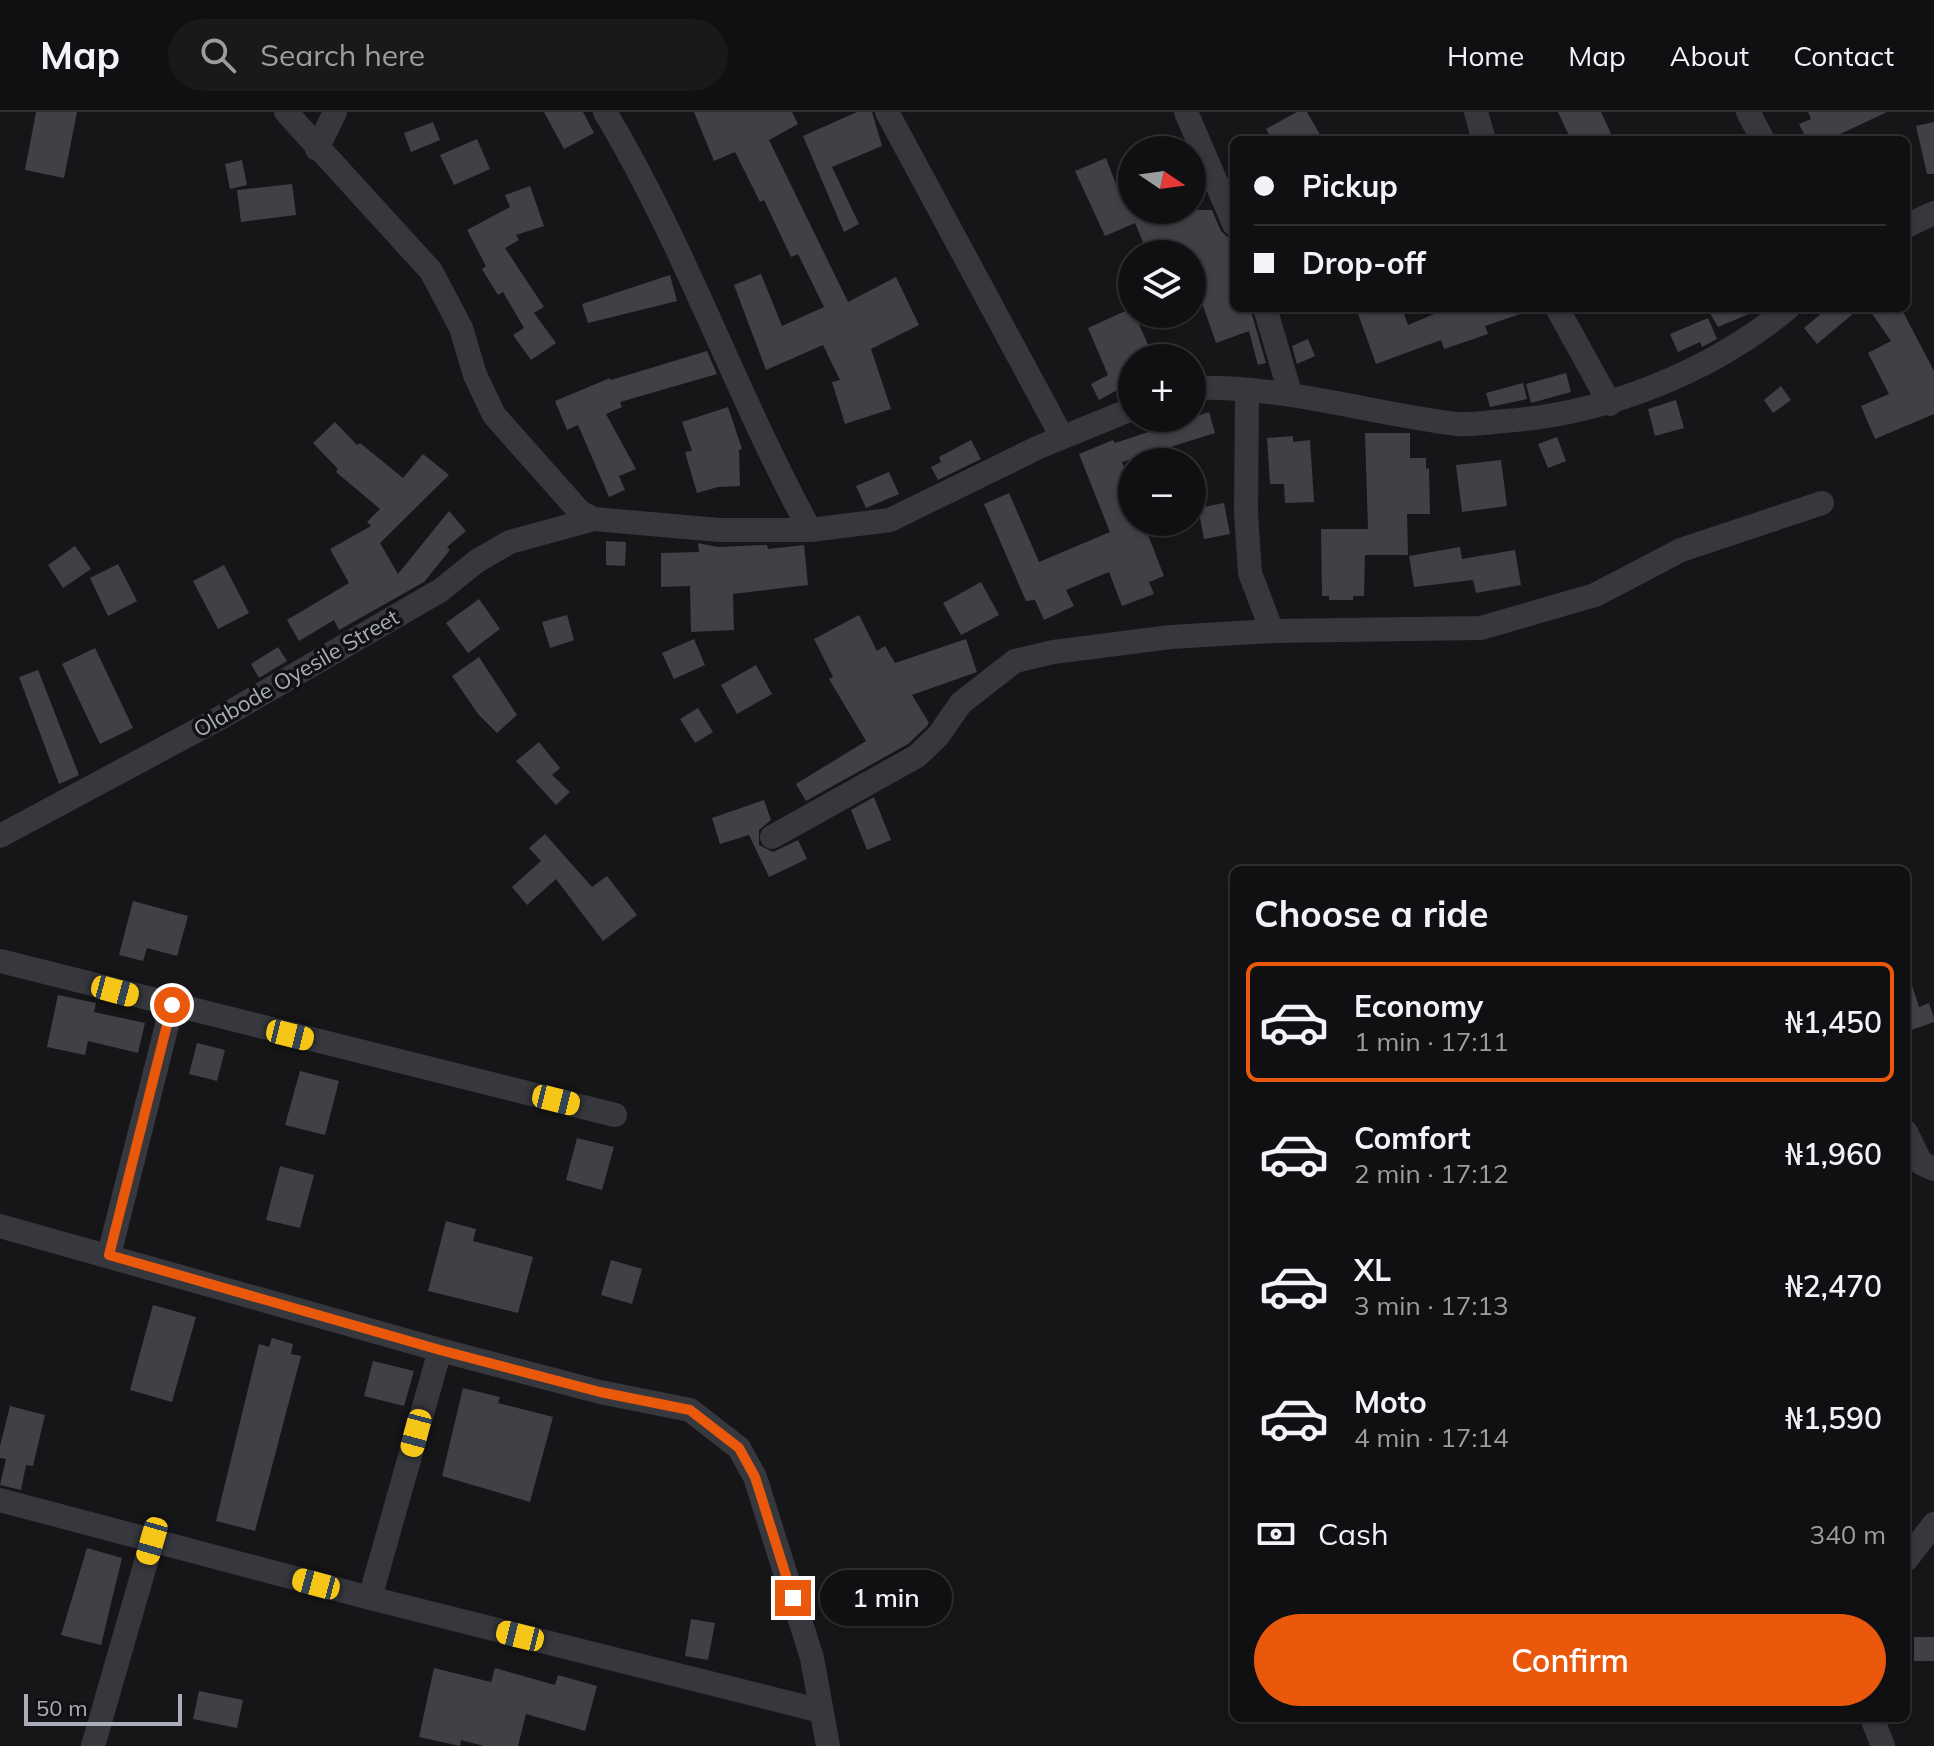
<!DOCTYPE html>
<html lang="en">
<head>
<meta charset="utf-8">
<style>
	:root { --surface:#101012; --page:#19191b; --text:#f1f3f6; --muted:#9c9d9f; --line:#303032; --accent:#ea580c }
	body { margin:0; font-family:Mulish,sans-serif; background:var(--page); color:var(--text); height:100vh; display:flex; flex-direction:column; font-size:30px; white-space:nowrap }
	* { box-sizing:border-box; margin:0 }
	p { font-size:26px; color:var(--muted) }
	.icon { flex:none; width:44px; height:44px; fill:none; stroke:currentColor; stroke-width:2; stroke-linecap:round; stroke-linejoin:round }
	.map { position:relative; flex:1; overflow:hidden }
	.sheet { position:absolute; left:1230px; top:754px; width:680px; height:856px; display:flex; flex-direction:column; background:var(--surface); border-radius:12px; box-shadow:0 2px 6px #0004,0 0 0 2px var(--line) }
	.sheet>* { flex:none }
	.top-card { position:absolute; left:1230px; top:24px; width:680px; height:176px; border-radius:12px; box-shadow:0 2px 6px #0004,0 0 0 2px var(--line); display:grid; align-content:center; height:176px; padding:0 24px; background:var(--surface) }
	.needle { width:52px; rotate:103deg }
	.buttons { position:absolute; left:1118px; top:24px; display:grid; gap:16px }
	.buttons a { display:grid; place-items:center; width:88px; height:88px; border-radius:50%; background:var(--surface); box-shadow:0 2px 6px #0004,0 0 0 2px var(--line); font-size:40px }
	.scale { position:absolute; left:24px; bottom:20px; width:158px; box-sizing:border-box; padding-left:8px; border:4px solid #a8adb8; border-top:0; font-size:22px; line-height:28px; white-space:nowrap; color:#a8adb8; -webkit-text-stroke:6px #111113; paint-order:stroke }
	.end { position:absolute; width:36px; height:36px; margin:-18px; border:10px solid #ea580c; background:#fff; box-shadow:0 0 0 4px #fff }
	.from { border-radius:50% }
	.bubble { position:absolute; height:56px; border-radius:28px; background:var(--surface); box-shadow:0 2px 6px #0004,0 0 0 2px var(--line); font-size:26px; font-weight:600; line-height:56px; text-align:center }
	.car { position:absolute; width:24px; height:48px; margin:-24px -12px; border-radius:10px; box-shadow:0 0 6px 2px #0007; background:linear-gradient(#f5c518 24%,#345 0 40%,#f5c518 0 76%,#345 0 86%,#f5c518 0) }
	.top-card b { display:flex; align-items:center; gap:28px; height:76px; font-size:30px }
	.top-card b+b { border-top:2px solid var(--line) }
	.top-card i { width:20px; height:20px; background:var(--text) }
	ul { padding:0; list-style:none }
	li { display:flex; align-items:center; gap:24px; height:120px; margin:0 16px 12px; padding:0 8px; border:4px solid transparent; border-radius:12px }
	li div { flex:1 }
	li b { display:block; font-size:30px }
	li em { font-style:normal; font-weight:600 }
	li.current { border-color:var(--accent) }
	li>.icon { width:72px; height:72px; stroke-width:1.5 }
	h2 { padding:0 24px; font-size:36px; line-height:96px }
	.pay { display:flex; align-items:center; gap:20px; height:88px; padding:0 24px; font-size:30px }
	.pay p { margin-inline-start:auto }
	.primary-button { display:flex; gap:16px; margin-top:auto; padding:16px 24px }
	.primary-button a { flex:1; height:92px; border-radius:48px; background:var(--accent); color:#fff; font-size:32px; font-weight:600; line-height:92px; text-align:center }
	header { display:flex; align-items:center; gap:48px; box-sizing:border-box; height:112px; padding:0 40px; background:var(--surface); border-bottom:2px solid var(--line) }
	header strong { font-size:38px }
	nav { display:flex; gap:44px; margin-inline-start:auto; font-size:28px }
	.search { width:560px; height:72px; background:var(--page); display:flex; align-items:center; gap:20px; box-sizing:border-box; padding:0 28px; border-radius:44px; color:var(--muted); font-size:30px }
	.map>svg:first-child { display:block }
	.building { fill:#404145 }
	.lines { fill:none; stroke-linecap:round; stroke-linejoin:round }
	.minor { stroke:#37383d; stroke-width:24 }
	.route { stroke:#ea580c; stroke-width:10 }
	.labels { text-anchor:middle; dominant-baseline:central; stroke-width:7; stroke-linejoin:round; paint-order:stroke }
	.street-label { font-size:22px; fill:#a8adb8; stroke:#111113 }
</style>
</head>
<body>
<header>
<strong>Map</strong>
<div class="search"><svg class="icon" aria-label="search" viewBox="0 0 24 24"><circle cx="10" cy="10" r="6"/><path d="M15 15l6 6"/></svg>Search here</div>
<nav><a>Home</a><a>Map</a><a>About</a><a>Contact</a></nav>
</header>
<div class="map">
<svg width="1934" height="1634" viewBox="0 0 1934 1634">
	<rect width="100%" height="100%" fill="#161618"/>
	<g class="building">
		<path d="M 36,0 L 77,0 L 64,66 L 25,58 Z"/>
		<path d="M 544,0 L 583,0 L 594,21 L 564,37 Z"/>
		<path d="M 694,0 L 792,0 L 798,12 L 769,28 L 848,190 L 896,165 L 919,213 L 871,237 L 891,297 L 845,312 L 832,270 L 840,268 L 823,233 L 766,258 L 734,173 L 761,162 L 782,214 L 824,195 L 798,142 L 791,145 L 764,88 L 760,90 L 735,40 L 714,49 Z"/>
		<path d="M 857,0 L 872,0 L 882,34 L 832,55 L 859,112 L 844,120 L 803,24 Z"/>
		<path d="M 1297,0 L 1307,0 L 1323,28 L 1272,28 L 1266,17 Z"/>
		<path d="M 1558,0 L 1601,0 L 1614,28 L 1571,28 Z"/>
		<path d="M 1808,0 L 1887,0 L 1836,24 L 1837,28 L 1807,28 L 1799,12 L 1811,7 Z"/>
		<path d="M 433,10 L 440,28 L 411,40 L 404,21 Z"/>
		<path d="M 1934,10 L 1934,62 L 1927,62 L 1916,14 Z"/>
		<path d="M 477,27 L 490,57 L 454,73 L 440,43 Z"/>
		<path d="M 1106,46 L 1120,83 L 1132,78 L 1132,98 L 1212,98 L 1221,119 L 1234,131 L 1234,196 L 1250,196 L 1266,251 L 1258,253 L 1249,219 L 1216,231 L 1192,162 L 1192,142 L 1148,142 L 1135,111 L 1105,124 L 1075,59 Z"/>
		<path d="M 242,48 L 247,73 L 230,77 L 225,52 Z"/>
		<path d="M 292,72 L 296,103 L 241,110 L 237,78 Z"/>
		<path d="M 530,74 L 544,114 L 516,123 L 519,128 L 505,136 L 544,195 L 534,201 L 556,231 L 531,248 L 513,223 L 524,216 L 503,180 L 498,183 L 482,157 L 486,154 L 467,118 L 510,95 L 505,83 Z"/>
		<path d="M 670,163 L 677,189 L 588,211 L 582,192 Z"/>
		<path d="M 1132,196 L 1149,235 L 1132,243 L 1132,270 L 1099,288 L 1091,272 L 1108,263 L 1088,216 Z"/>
		<path d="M 1356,196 L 1402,196 L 1408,213 L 1439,200 L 1437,196 L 1528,196 L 1529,199 L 1485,214 L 1488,222 L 1444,237 L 1441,228 L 1376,252 Z"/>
		<path d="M 1707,196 L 1763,196 L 1718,215 Z"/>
		<path d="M 1828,196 L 1860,196 L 1817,232 L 1804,216 Z"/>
		<path d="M 1868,196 L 1901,196 L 1934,259 L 1934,302 L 1875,327 L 1861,294 L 1889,282 L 1868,241 L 1891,229 Z"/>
		<path d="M 1708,206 L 1717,227 L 1702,235 L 1700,230 L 1678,240 L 1670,222 Z"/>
		<path d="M 1308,227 L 1315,244 L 1297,252 L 1292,234 Z"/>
		<path d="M 707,239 L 717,262 L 620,290 L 622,295 L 606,302 L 636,357 L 619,364 L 625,378 L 609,385 L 578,313 L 567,318 L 555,289 L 610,266 L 611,268 Z"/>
		<path d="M 1566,261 L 1571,280 L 1531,291 L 1526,272 Z"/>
		<path d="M 1523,271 L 1527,287 L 1490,295 L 1486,281 Z"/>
		<path d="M 1781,274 L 1791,288 L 1773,301 L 1764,288 Z"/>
		<path d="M 1676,288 L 1684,316 L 1655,324 L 1648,297 Z"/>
		<path d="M 728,295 L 742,337 L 739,338 L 740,374 L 718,375 L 697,381 L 685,340 L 692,339 L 682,310 Z"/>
		<path d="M 1209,300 L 1215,321 L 1122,350 L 1132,374 L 1132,410 L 1143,410 L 1164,464 L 1149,470 L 1154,482 L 1122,494 L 1109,460 L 1066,478 L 1074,494 L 1044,508 L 1035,488 L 1026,489 L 984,392 L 1009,381 L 1039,450 L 1110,420 L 1079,342 L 1113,328 L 1115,331 Z"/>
		<path d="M 335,310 L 357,333 L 360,331 L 403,366 L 423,342 L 449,363 L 380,431 L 398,462 L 449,399 L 466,419 L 447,435 L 450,438 L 424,470 L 339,518 L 334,508 L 299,529 L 287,508 L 349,471 L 330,437 L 371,414 L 367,410 L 380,397 L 336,360 L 338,357 L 313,331 Z"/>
		<path d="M 1365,321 L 1410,321 L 1410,346 L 1426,346 L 1426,357 L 1429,356 L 1430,402 L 1407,402 L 1408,443 L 1365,443 L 1364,484 L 1353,484 L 1353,488 L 1329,488 L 1329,484 L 1322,484 L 1321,417 L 1368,417 Z"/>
		<path d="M 1293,324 L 1293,330 L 1310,328 L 1314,390 L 1285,391 L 1284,372 L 1270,372 L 1267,326 Z"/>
		<path d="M 1557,325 L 1566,349 L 1548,356 L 1538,332 Z"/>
		<path d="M 971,328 L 981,347 L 938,368 L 931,355 L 941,350 L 939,345 Z"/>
		<path d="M 1501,348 L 1507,394 L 1462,400 L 1456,353 Z"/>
		<path d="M 889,360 L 899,382 L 866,396 L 856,374 Z"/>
		<path d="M 1224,391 L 1230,422 L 1204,427 L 1198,396 Z"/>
		<path d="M 606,429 L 626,430 L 625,454 L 606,453 Z"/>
		<path d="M 698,431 L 718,435 L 767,433 L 768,437 L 804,433 L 808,473 L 733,482 L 734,518 L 691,520 L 690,474 L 661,475 L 661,441 L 699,440 Z"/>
		<path d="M 75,434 L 91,457 L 63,476 L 48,453 Z"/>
		<path d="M 1460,435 L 1462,447 L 1515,438 L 1521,473 L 1476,481 L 1473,468 L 1414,475 L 1409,444 Z"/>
		<path d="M 118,452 L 137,489 L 108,504 L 90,466 Z"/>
		<path d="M 224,453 L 249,501 L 218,517 L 193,469 Z"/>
		<path d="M 981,470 L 999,503 L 961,523 L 943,491 Z"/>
		<path d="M 479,487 L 500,517 L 468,541 L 446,511 Z"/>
		<path d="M 567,503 L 574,528 L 550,536 L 542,510 Z"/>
		<path d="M 859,503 L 877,539 L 885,534 L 895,551 L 966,527 L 977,560 L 912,583 L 929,611 L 927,614 L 908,632 L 806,689 L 796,672 L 866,629 L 829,567 L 833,565 L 814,527 Z"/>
		<path d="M 694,527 L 705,553 L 674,567 L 662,541 Z"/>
		<path d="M 278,535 L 287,549 L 259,566 L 251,552 Z"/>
		<path d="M 95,536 L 133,616 L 100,632 L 62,552 Z"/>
		<path d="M 479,545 L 517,603 L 497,621 L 478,602 L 452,564 Z"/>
		<path d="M 756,553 L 772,582 L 737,602 L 721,573 Z"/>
		<path d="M 38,558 L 79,663 L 59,672 L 19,565 Z"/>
		<path d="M 698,596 L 713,620 L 695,631 L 680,607 Z"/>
		<path d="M 539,630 L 560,656 L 552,663 L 570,680 L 556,693 L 516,649 Z"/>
		<path d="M 874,685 L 891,728 L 867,738 L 851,698 Z"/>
		<path d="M 764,688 L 771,708 L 759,718 L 759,733 L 773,740 L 798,728 L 807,747 L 769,765 L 749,723 L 720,732 L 712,706 Z"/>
		<path d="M 545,722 L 592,775 L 607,764 L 637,803 L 603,829 L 556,767 L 527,793 L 512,775 L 541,749 L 529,736 Z"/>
		<path d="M 133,789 L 188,804 L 177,844 L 147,836 L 143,849 L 119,843 Z"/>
		<path d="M 1906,864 L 1909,864 L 1919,895 L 1929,891 L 1934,906 L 1934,910 L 1906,920 Z"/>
		<path d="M 58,883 L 96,891 L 94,900 L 145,911 L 138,941 L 88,929 L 85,943 L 47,935 Z"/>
		<path d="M 197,931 L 225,938 L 217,969 L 189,962 Z"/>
		<path d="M 300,959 L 339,969 L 325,1023 L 285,1013 Z"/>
		<path d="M 577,1026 L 614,1035 L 602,1078 L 566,1068 Z"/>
		<path d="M 280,1054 L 314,1063 L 300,1116 L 266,1108 Z"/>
		<path d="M 446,1109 L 476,1117 L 473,1129 L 533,1145 L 518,1201 L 428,1179 Z"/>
		<path d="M 611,1148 L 642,1157 L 632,1192 L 601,1183 Z"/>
		<path d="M 153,1193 L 196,1205 L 172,1290 L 130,1278 Z"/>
		<path d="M 272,1226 L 293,1232 L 291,1242 L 301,1244 L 255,1419 L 216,1409 L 259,1232 L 269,1235 Z"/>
		<path d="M 373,1249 L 414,1259 L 404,1294 L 364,1284 Z"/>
		<path d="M 463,1276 L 500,1285 L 498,1291 L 553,1305 L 530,1390 L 442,1364 Z"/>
		<path d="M 10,1294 L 45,1303 L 33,1354 L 26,1353 L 21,1378 L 0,1373 L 6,1347 L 0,1346 L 0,1334 Z"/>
		<path d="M 87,1436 L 122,1446 L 101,1533 L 61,1523 Z"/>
		<path d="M 691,1507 L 715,1511 L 708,1548 L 685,1544 Z"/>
		<rect x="1914" y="1525" width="20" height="24"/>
		<path d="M 434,1556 L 491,1570 L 495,1556 L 555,1573 L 558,1563 L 597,1574 L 585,1619 L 526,1602 L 518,1634 L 484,1634 L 461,1628 L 460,1634 L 419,1625 Z"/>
		<path d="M 199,1579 L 243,1588 L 237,1616 L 193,1607 Z"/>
	</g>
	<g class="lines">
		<g class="minor">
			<path d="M 286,0 L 431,159 L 461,216 L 475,263 L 494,303 L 580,400 L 594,407 L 719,418 L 810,418 L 890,408 L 1039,335 L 1132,297"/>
			<path d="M 605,0 C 685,133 735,281 810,418"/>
			<path d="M 887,0 L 1062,325"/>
			<path d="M 1186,0 L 1234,112"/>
			<path d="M 1476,0 L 1484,28"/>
			<path d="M 1748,0 L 1763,28"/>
			<path d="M 317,37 L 335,0"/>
			<path d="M 1906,114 L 1934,101"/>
			<path d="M 1265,196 L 1290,281"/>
			<path d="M 1557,196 L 1610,292"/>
			<path d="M 1192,276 C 1282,273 1368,301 1457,312 C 1472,313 1489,310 1505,309 C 1605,302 1711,260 1788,196"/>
			<path d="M 1247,279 L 1246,402 L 1250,461 L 1272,519"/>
			<path d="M 0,724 L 220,606 L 441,478 L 477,449 L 510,430 L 594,407"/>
			<path d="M 772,725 L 917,644 L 938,624 L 961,591 L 1015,549 L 1053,540 L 1171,525 L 1272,519 L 1481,516 L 1595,483 L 1681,438 L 1822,391"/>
			<path d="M 0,849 L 615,1003"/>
			<path d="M 1906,1020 L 1921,1051 L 1934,1057"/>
			<path d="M 0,1114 L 440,1238 L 600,1280 L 690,1298 L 739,1336 L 755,1365 L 812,1546 L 828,1634"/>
			<path d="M 109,1143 L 172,893"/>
			<path d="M 0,1388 L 370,1486 L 821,1599"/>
			<path d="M 1906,1448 L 1934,1412"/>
			<path d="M 370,1486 L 440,1238"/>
			<path d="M 1872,1606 L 1883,1634"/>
			<path d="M 93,1634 L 152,1429"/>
		</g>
	</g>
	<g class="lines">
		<path class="route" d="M 172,893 L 109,1143 L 440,1238 L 600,1280 L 690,1298 L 739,1336 L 755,1365 L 793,1486"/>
	</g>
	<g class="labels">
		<g class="street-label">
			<text transform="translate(296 561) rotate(-30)">Olabode Oyesile Street</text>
		</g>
	</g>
</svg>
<div class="buttons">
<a><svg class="needle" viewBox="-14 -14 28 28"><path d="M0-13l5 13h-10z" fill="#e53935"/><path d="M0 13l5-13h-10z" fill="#9c9d9f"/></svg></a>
<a><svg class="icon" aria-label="layers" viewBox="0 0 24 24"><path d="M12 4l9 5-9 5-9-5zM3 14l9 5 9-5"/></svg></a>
<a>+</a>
<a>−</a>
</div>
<div class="scale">50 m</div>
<i class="end from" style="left:172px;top:893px"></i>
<i class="end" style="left:793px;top:1486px"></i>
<div class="bubble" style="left:820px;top:1458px;width:132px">1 min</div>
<i class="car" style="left:115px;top:879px;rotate:105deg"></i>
<i class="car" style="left:290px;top:923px;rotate:104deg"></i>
<i class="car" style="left:556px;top:988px;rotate:104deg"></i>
<i class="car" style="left:416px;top:1321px;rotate:195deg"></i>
<i class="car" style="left:152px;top:1429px;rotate:196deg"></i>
<i class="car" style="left:316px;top:1472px;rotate:285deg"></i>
<i class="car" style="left:520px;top:1524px;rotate:284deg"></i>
<div class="top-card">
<b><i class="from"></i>Pickup</b>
<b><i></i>Drop-off</b>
</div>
<section class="sheet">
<h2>Choose a ride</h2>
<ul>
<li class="current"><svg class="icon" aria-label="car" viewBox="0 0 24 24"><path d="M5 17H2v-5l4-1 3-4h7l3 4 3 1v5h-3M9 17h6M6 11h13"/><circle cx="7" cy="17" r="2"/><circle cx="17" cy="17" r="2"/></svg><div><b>Economy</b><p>1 min · 17:11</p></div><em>₦1,450</em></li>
<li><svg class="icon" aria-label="car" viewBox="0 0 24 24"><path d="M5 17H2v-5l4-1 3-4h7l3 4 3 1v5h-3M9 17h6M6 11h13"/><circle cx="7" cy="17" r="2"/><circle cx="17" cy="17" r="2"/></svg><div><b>Comfort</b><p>2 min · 17:12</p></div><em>₦1,960</em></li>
<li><svg class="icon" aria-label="car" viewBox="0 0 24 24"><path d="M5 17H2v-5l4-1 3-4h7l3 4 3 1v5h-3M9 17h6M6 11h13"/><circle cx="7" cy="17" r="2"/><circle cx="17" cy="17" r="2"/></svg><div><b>XL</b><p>3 min · 17:13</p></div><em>₦2,470</em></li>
<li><svg class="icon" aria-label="car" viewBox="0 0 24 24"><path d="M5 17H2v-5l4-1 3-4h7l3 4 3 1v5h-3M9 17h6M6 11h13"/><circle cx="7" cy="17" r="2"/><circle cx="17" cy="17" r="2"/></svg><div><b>Moto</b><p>4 min · 17:14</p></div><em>₦1,590</em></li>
</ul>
<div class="pay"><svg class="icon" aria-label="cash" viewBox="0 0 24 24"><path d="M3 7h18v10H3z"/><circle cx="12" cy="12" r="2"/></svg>Cash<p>340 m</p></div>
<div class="primary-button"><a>Confirm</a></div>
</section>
</div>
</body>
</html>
